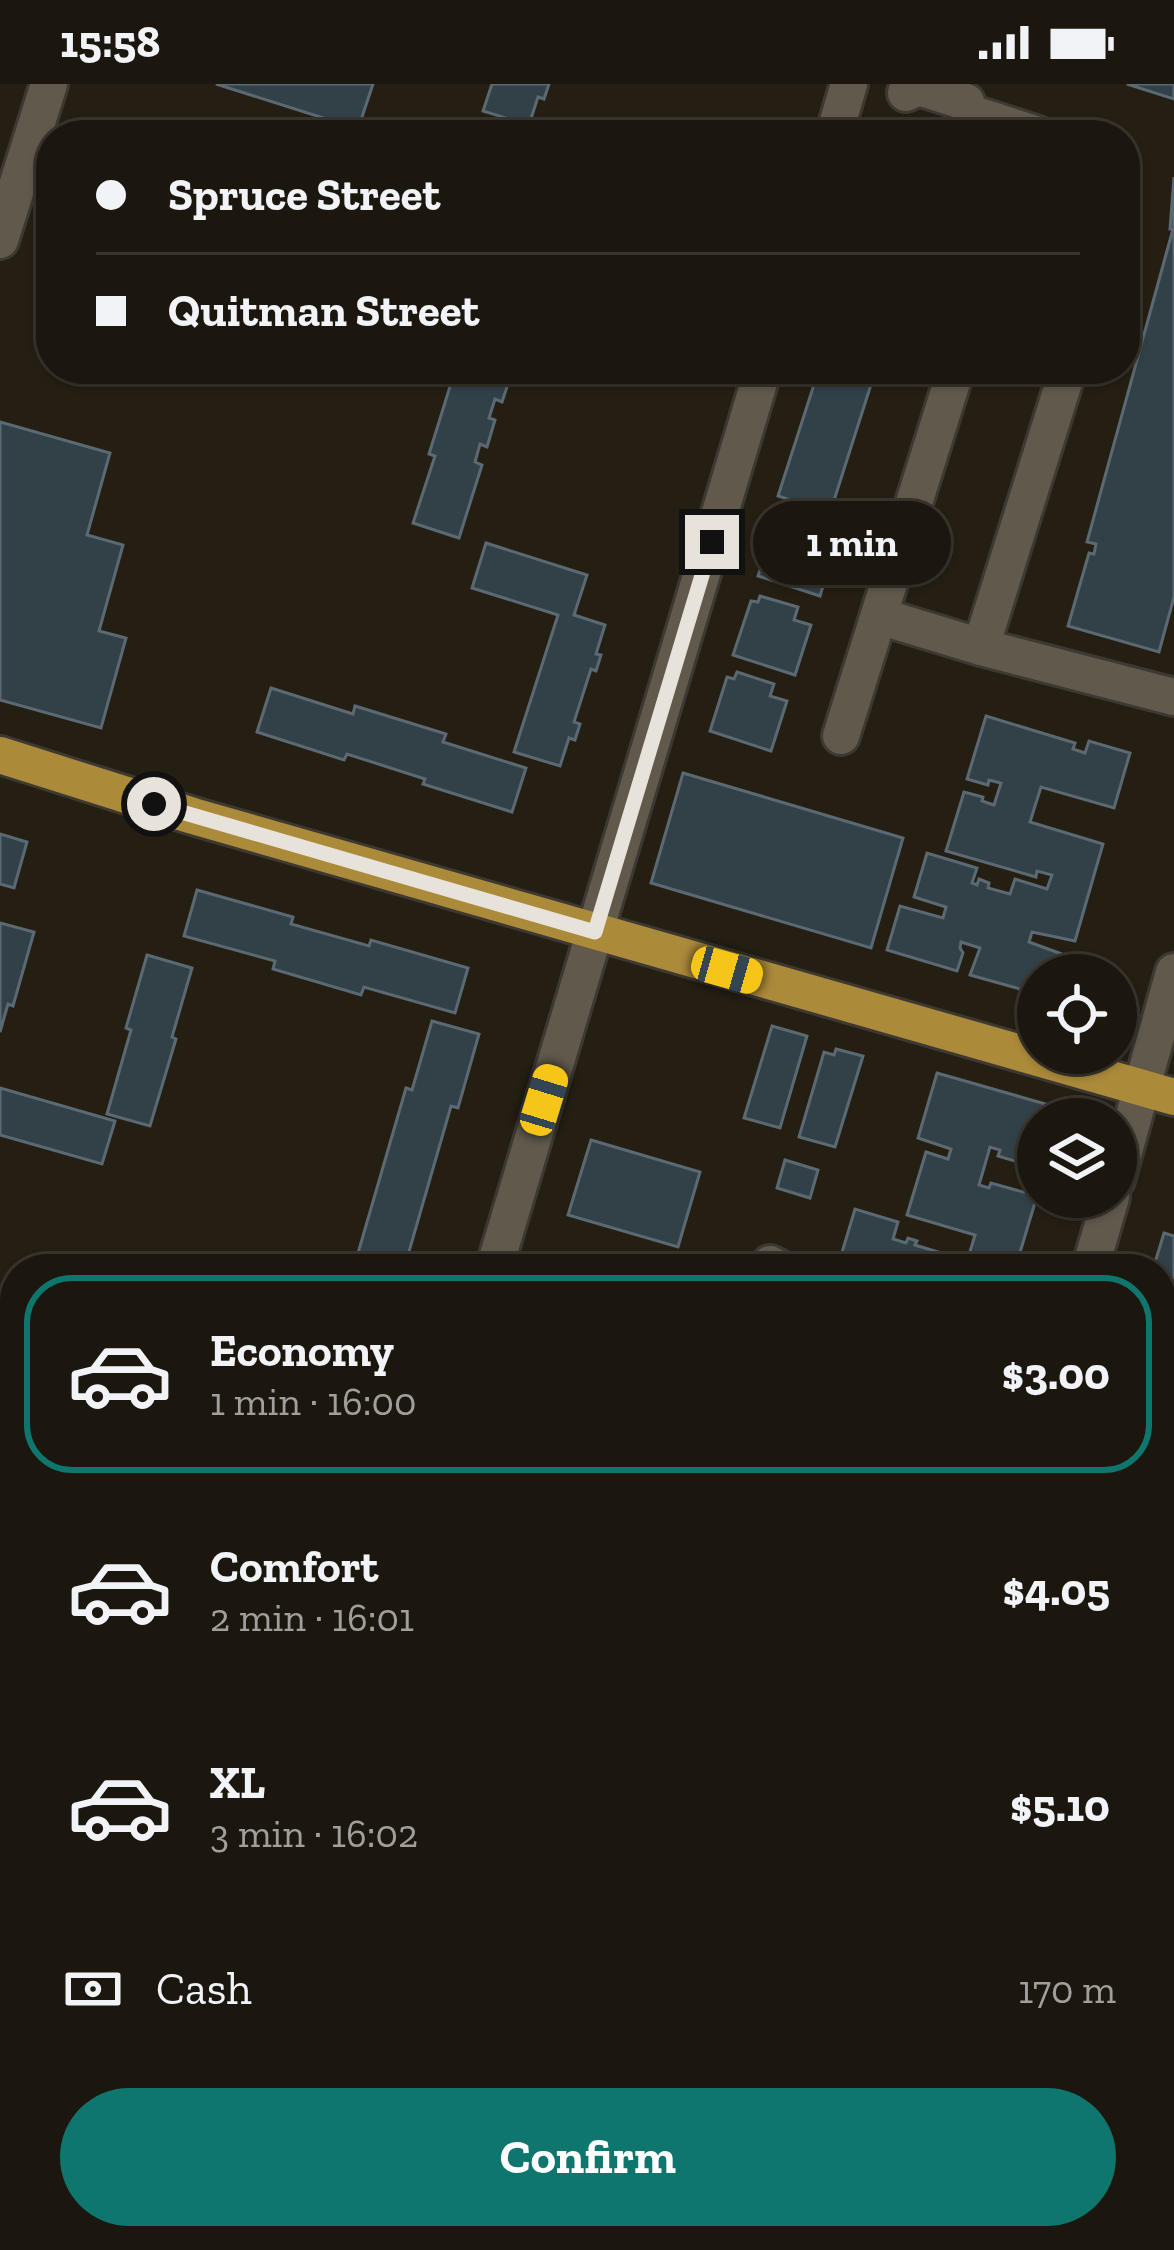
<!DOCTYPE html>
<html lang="en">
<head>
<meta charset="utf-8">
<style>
	:root { --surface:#1b160e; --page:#28231c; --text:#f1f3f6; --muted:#a09f9e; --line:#39352e; --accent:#0f766e }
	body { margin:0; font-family:"Zilla Slab",serif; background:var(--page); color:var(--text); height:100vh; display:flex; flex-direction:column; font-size:45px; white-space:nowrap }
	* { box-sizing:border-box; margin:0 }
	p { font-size:39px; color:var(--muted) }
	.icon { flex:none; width:66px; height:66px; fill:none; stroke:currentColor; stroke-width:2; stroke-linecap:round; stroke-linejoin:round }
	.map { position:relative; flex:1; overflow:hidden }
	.details { position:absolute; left:0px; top:1170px; width:1176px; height:996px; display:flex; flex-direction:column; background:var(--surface); border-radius:48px 48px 0 0; box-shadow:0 3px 9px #0004,0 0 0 3px var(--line) }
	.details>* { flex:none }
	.top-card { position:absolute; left:36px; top:36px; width:1104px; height:264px; border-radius:48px; box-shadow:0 3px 9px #0004,0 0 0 3px var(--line); display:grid; align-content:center; height:264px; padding:0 60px; background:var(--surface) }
	.fabs { position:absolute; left:1017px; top:870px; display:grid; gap:24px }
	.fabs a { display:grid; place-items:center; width:120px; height:120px; border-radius:50%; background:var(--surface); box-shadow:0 3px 9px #0004,0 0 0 3px var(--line); font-size:60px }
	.end { position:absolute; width:54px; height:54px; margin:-27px; border:15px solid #e7e3db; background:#111; box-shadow:0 0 0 6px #111 }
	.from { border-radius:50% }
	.bubble { position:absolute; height:84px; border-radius:42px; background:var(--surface); box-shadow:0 3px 9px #0004,0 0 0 3px var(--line); font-size:39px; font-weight:700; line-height:84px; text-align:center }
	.car { position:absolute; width:36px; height:72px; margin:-36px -18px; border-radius:15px; box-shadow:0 0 9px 3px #0007; background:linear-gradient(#f5c518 24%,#345 0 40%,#f5c518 0 76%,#345 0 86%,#f5c518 0) }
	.top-card b { display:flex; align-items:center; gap:42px; height:114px; font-size:45px }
	.top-card b+b { border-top:3px solid var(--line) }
	.top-card i { width:30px; height:30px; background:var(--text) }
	ul { padding:21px 0 0; list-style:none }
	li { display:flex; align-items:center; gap:36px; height:198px; margin:0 24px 18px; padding:0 36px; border:6px solid transparent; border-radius:48px }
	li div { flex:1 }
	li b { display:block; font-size:45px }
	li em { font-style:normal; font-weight:700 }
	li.current { border-color:var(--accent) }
	li>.icon { width:108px; height:108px; stroke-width:1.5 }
	.pay { display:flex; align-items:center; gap:30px; height:132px; padding:0 60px; font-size:45px }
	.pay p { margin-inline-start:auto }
	.action { display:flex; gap:24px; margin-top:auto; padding:24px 60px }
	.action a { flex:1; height:138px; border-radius:72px; background:var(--accent); color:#fff; font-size:48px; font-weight:700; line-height:138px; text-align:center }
	.status { display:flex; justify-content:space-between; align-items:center; height:84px; padding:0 60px; background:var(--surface); direction:ltr }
	.status svg { height:33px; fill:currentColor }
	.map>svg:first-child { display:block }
	.building { fill:#324048; stroke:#5b6972; stroke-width:3 }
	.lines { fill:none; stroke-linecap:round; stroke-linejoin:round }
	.minor-casing { stroke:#3d3831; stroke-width:42 }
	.major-casing { stroke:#3d3831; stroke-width:42 }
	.minor { stroke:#60594c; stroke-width:36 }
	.major { stroke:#ab8a3a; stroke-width:36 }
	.route { stroke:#e7e3db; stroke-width:15 }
</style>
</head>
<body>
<div class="status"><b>15:58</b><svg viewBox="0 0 49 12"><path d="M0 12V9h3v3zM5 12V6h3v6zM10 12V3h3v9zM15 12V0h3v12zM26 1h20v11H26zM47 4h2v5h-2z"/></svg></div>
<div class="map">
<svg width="1174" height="2166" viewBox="0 0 1174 2166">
	<rect width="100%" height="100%" fill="#241e13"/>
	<g class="building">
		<path d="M 216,0 L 373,0 L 358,45 Z"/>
		<path d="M 492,0 L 549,0 L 544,15 L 538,13 L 529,41 L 483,27 Z"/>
		<path d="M 1127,0 L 1174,0 L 1174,15 Z"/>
		<path d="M 634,38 L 676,51 L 630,51 Z"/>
		<path d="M 1174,93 L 1174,513 L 1159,568 L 1068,542 L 1089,469 L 1094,470 L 1096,460 L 1087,458 L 1173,145 L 1170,145 Z"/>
		<path d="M 51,221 L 51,263 L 39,259 Z"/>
		<path d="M 463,285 L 513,285 L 502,318 L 495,315 L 489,334 L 495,336 L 487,363 L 480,360 L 475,378 L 482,381 L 459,454 L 413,439 L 435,372 L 429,370 L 452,296 L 459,298 Z"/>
		<path d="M 819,285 L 876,285 L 830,429 L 778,412 Z"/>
		<path d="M 0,338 L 110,369 L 87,451 L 123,461 L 99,547 L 126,554 L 101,644 L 0,616 Z"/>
		<path d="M 785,432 L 822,444 L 818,456 L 835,462 L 820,512 L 758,492 L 776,437 L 782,440 Z"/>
		<path d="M 486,459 L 587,491 L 574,531 L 605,541 L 596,570 L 601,571 L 596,587 L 591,585 L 574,638 L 580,640 L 575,656 L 569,654 L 560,682 L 514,668 L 558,531 L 472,504 Z"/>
		<path d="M 760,512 L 798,523 L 794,536 L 811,541 L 795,591 L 733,571 L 751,517 L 758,518 Z"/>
		<path d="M 737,588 L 774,600 L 770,612 L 787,617 L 771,667 L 710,647 L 727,593 L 734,595 Z"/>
		<path d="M 271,604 L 353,630 L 355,622 L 446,650 L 443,658 L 526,684 L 512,728 L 423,700 L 425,695 L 347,670 L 344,676 L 257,648 Z"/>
		<path d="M 986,632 L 1075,659 L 1073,665 L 1085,669 L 1089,657 L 1130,669 L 1114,724 L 1041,703 L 1030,738 L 1103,760 L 1075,857 L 1032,848 L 1029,858 L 1070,873 L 1065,891 L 1038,891 L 1038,910 L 970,891 L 980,864 L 961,858 L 960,864 L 963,869 L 957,887 L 887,866 L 900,822 L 943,834 L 946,823 L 914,813 L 927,769 L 977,784 L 972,799 L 977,801 L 979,795 L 989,799 L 988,804 L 1010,810 L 1015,795 L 1047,805 L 1052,791 L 1037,787 L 1036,793 L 946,767 L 964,708 L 983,713 L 982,717 L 994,721 L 1001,699 L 989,696 L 988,701 L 967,695 Z"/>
		<path d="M 683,689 L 903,754 L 871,864 L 651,799 Z"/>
		<path d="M 0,750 L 27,758 L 14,804 L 0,800 Z"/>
		<path d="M 197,806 L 293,833 L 291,840 L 369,862 L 371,856 L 468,884 L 455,929 L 364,903 L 361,911 L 273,885 L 275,877 L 184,852 Z"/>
		<path d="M 0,839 L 34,848 L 13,922 L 8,920 L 0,948 Z"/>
		<path d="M 147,871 L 192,884 L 172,953 L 176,955 L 150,1042 L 107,1030 L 131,946 L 126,944 Z"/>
		<path d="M 432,937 L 479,950 L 458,1024 L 451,1022 L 404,1185 L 387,1185 L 356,1176 L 406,1004 L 412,1006 Z"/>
		<path d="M 772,942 L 807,952 L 780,1044 L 744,1034 Z"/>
		<path d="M 836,965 L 863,972 L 835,1063 L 799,1053 L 824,968 L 834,971 Z"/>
		<path d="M 937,989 L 1063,1025 L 1060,1035 L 1038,1035 L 1038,1084 L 998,1072 L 1000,1066 L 990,1063 L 979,1101 L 989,1104 L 991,1099 L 1037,1112 L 1015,1185 L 837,1185 L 855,1125 L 898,1138 L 893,1155 L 906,1159 L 908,1154 L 917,1157 L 915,1161 L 958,1174 L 957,1178 L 966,1181 L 975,1151 L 907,1131 L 926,1068 L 948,1075 L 951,1065 L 918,1054 Z"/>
		<path d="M 0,1004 L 115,1037 L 102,1080 L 0,1051 Z"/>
		<path d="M 591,1056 L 700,1088 L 678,1163 L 568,1131 Z"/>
		<path d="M 785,1076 L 818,1086 L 810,1114 L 777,1104 Z"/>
		<path d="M 1164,1149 L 1174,1152 L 1174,1284 L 1161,1281 L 1161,1185 L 1153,1185 Z"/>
		<path d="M 703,1169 L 731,1177 L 729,1185 L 699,1185 Z"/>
		<path d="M 1161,1324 L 1174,1328 L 1174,1375 L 1161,1371 Z"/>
		<path d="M 1161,1437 L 1174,1440 L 1174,1542 L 1161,1538 Z"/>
		<path d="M 0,1568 L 15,1572 L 15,1623 L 0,1618 Z"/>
		<path d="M 14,1715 L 15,1715 L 15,1825 L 0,1821 L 0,1763 Z"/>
		<path d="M 0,1850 L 15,1855 L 15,1905 L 0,1901 Z"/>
		<path d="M 1174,1980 L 1174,2166 L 1043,2166 L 1069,2151 L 1161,2151 L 1161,1988 Z"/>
		<path d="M 0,2071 L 15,2076 L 15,2126 L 0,2121 Z"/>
		<path d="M 82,2151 L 130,2151 L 126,2166 L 77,2166 Z"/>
		<path d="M 274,2151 L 302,2151 L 319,2156 L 315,2166 L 270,2166 Z"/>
		<path d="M 961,2151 L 1007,2151 L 1003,2166 L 957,2166 Z"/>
	</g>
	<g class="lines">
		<defs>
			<g id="minor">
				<path d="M 906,9 L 919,3 L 966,18 L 970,29 L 1038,51"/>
				<path d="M 834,51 L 849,0"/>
				<path d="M 0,156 L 49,0"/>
				<path d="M 1068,285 L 981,563 L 1174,613"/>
				<path d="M 879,532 L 981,563"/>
				<path d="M 841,652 L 956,285"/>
				<path d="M 1116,1096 L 1174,888"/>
				<path d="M 770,1180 L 780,1185"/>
				<path d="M 494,1185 L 763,285"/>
				<path d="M 1090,1185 L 1111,1113"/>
				<path d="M 1161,1425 L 1174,1429"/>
				<path d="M 1161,1584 L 1174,1587"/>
				<path d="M 0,1981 L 15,1986"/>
				<path d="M 511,2151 L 556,2166"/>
				<path d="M 204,2166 L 208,2151"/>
				<path d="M 480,2166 L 485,2151"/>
				<path d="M 802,2166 L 806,2151"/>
			</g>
			<path id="major" d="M 0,671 L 193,732 L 1174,1013"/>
		</defs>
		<use href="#minor" class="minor-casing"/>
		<use href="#major" class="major-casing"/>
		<use href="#minor" class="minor"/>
		<use href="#major" class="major"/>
	</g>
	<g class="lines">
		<path class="route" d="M 154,720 L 595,848 L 712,458"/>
	</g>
</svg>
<div class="fabs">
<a><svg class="icon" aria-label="locate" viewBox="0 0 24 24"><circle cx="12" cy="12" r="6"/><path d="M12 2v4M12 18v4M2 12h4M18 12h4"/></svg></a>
<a><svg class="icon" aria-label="layers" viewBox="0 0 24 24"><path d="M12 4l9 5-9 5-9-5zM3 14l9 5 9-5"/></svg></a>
</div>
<i class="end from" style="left:154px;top:720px"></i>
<i class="end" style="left:712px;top:458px"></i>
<div class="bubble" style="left:753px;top:417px;width:198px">1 min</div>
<i class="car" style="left:727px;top:886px;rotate:106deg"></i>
<i class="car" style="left:544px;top:1016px;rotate:17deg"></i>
<div class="top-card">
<b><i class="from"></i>Spruce Street</b>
<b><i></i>Quitman Street</b>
</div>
<section class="details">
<ul>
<li class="current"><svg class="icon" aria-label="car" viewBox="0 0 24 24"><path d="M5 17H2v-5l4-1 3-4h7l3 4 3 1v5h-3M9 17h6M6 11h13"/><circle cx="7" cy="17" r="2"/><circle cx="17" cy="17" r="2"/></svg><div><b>Economy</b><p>1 min · 16:00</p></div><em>$3.00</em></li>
<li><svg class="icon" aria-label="car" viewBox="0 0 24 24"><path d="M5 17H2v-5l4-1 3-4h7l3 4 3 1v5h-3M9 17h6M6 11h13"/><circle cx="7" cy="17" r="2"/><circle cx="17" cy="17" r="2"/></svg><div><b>Comfort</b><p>2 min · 16:01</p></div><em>$4.05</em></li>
<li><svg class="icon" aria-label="car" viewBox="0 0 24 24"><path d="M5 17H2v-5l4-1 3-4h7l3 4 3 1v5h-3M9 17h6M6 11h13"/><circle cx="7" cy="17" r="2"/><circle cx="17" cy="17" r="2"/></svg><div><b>XL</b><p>3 min · 16:02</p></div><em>$5.10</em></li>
</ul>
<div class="pay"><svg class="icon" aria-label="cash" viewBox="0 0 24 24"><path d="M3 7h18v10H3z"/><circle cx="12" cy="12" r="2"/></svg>Cash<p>170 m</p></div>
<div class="action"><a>Confirm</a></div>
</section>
</div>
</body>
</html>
